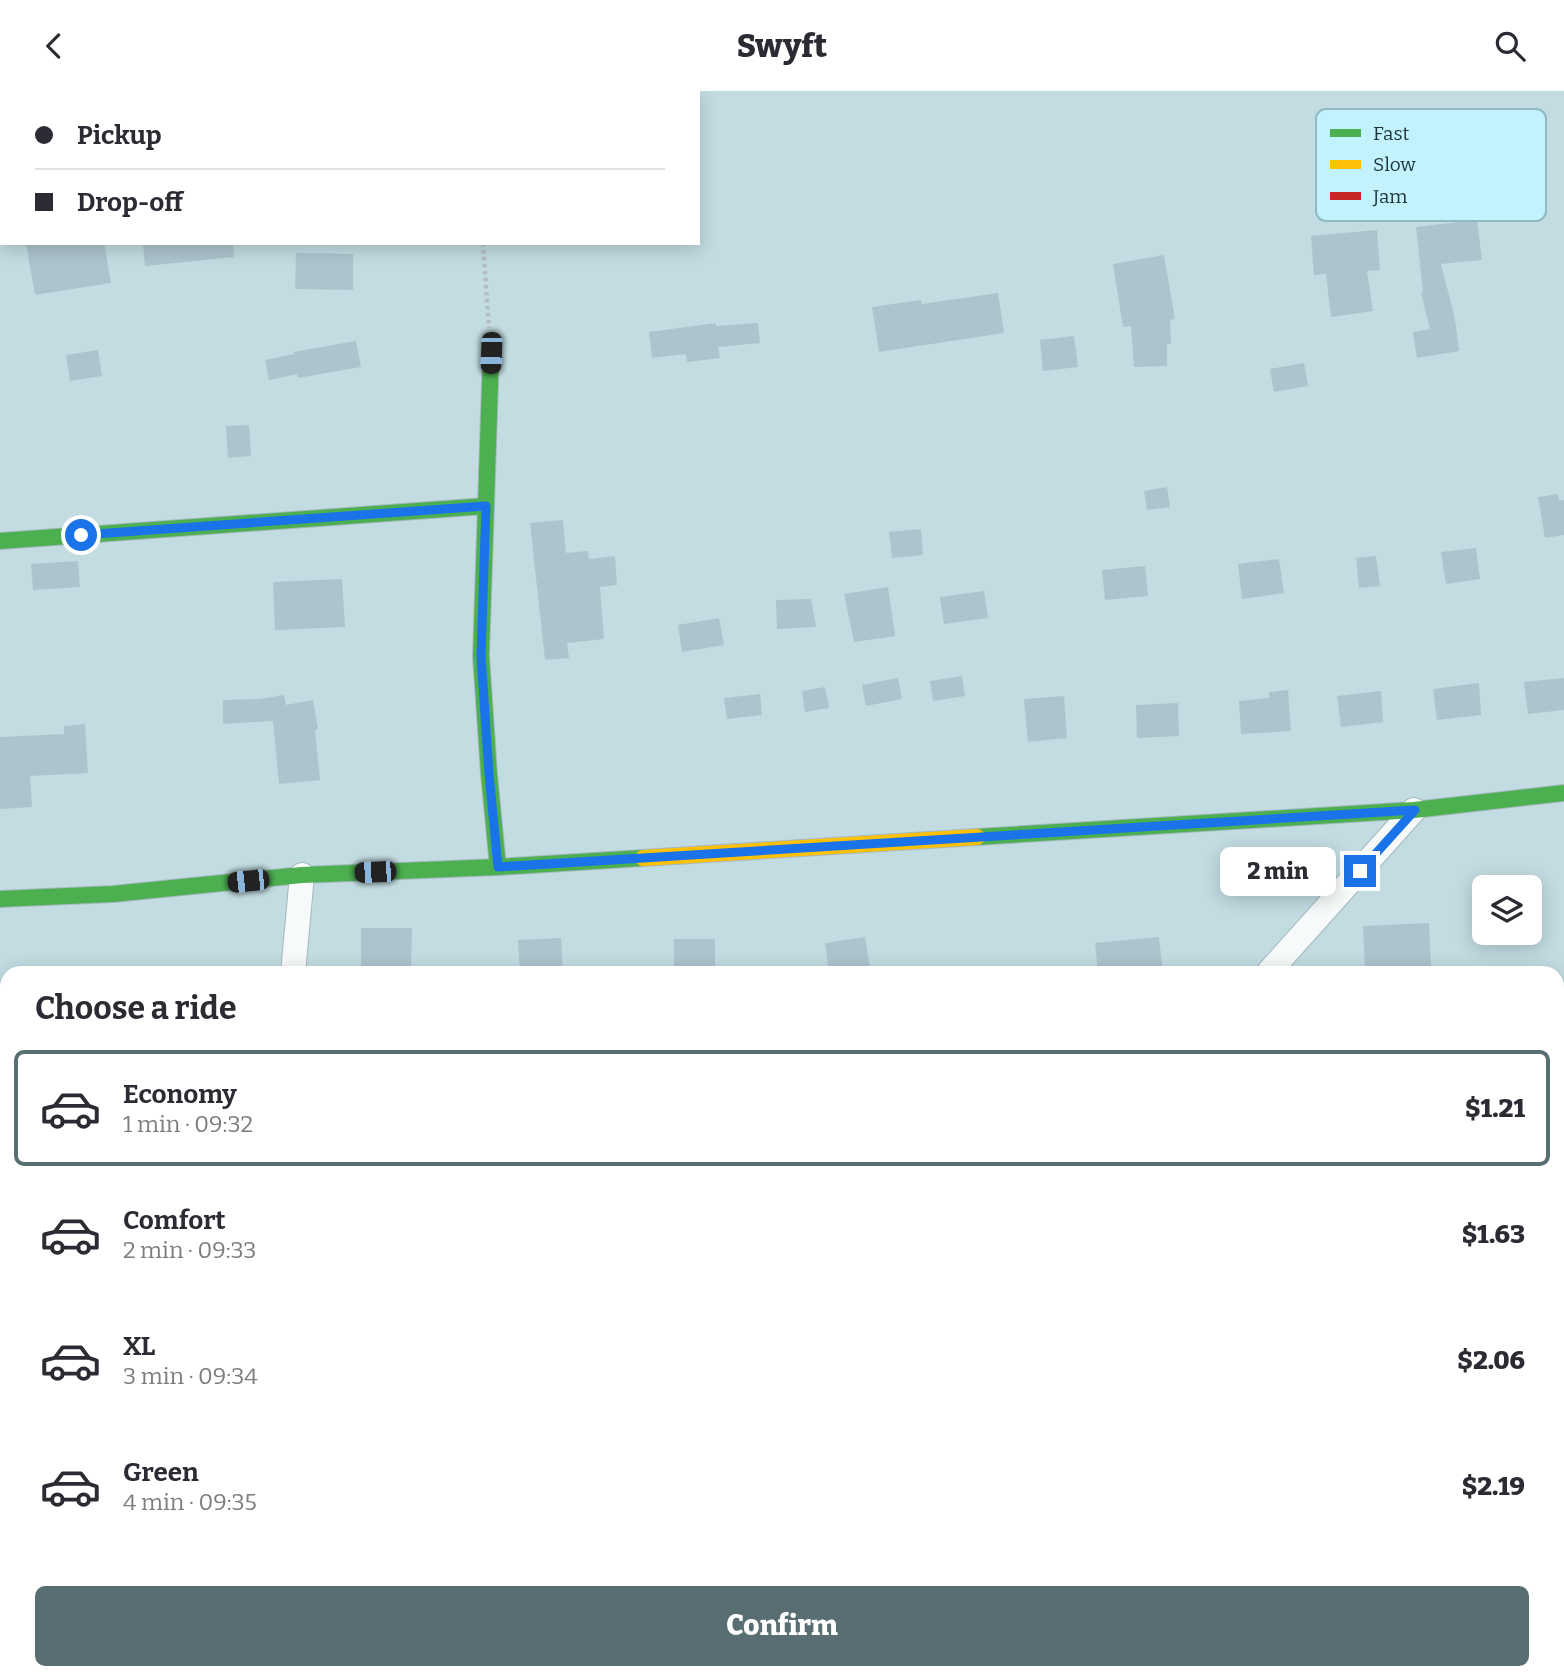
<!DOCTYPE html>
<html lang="en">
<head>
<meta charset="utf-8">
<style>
	:root { --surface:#fff; --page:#f2f2f3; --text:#2b2b33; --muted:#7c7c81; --line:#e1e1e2; --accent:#586e73 }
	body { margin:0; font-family:Bitter,serif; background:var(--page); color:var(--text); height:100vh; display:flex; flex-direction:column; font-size:26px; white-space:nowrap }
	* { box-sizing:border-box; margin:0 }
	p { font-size:23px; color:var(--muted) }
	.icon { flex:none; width:38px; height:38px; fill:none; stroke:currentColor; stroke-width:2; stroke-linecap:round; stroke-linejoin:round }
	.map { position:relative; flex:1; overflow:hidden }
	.sheet { position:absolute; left:0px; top:875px; width:1564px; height:714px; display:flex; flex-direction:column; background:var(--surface); border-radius:21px 21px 0 0; box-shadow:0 4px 18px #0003 }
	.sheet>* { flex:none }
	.hud { position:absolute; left:0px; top:0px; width:700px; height:154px; box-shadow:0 4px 18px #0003; display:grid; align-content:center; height:154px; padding:0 35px; background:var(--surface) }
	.controls { position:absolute; left:1472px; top:784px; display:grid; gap:14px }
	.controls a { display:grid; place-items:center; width:70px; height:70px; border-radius:10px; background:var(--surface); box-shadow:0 4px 18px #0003; font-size:35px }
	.end { position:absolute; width:32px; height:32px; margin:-16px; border:9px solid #1a73e8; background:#fff; box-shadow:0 0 0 4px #fff }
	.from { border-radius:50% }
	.bubble { position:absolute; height:49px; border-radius:10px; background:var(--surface); box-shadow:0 4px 18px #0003; font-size:23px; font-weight:800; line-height:49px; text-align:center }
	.car { position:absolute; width:21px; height:42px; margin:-21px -10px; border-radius:9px; box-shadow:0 0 5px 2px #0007; background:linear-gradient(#222 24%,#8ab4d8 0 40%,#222 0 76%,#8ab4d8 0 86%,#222 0) }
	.hud b { display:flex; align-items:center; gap:24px; height:66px; font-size:26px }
	.hud b+b { border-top:2px solid var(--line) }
	.hud i { width:18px; height:18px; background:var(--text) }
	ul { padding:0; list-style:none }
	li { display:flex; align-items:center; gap:21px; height:116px; margin:0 14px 10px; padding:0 21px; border:4px solid transparent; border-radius:10px }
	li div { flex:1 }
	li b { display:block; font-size:26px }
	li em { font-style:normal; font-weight:800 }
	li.selected { border-color:var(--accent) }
	li>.icon { width:63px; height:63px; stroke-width:1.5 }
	h2 { padding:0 35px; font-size:32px; line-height:84px }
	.button { display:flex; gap:14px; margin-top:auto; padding:14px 35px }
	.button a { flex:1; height:80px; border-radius:10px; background:var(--accent); color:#fff; font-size:28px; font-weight:800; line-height:80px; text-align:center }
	header { display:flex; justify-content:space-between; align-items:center; height:91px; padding:0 35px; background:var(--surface); font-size:32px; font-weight:800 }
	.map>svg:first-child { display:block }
	.building { fill:#adc4ce }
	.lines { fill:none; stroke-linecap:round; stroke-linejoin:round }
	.street-casing { stroke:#a4b9be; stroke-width:26 }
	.fast-casing { stroke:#a4b9be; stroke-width:18 }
	.slow-casing { stroke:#a4b9be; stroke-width:18 }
	.jam-casing { stroke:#a4b9be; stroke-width:18 }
	.path { stroke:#b4bec0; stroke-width:4.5; stroke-dasharray:3.5 3.5; stroke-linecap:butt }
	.street { stroke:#f6fafb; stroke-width:24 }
	.fast { stroke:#4caf50; stroke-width:16 }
	.slow { stroke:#ffc107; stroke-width:16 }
	.jam { stroke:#c62828; stroke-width:16 }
	.route { stroke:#1a73e8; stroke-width:9 }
	.key { fill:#c1f2fe; stroke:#90b9c2; stroke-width:2 }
	.key-label { font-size:19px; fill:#1f3337 }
</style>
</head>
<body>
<header><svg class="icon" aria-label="back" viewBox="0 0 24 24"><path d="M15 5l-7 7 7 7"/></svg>Swyft<svg class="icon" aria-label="search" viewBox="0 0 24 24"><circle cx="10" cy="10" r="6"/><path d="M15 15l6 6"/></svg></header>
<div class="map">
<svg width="1564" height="1589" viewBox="0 0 1564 1589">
	<rect width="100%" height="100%" fill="#c2dce2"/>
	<g class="building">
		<path d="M 1477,129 L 1482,169 L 1441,173 L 1455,228 L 1459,260 L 1417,267 L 1413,241 L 1430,238 L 1421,202 L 1423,201 L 1416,136 Z"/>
		<path d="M 1377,139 L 1380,179 L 1367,180 L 1373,220 L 1331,226 L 1326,183 L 1314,184 L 1311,145 Z"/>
		<path d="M 26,152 L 104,152 L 111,192 L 35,204 Z"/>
		<path d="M 143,152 L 233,152 L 234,166 L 145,175 Z"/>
		<path d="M 296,162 L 353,163 L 353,199 L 295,198 Z"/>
		<path d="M 1164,164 L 1175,228 L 1170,229 L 1171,253 L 1167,253 L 1167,275 L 1134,276 L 1131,235 L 1123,236 L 1113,173 Z"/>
		<path d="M 998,202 L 1004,242 L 879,261 L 872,216 L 921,209 L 922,213 Z"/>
		<path d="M 716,232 L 716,235 L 758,232 L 760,252 L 718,256 L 720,267 L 687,271 L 686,263 L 652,267 L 649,241 Z"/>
		<path d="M 1074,245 L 1078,276 L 1043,280 L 1040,249 Z"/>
		<path d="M 356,250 L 361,276 L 298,287 L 297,283 L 269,289 L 265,269 L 294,263 L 293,261 Z"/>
		<path d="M 98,259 L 102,285 L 70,290 L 66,264 Z"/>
		<path d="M 1304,272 L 1308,295 L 1274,301 L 1270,278 Z"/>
		<path d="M 249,334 L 251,365 L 228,367 L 226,335 Z"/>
		<path d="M 1167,396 L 1170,416 L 1147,419 L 1144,400 Z"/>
		<path d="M 1558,403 L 1559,410 L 1564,409 L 1564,444 L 1545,447 L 1538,406 Z"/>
		<path d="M 563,429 L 566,462 L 588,460 L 589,468 L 615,465 L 617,494 L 600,496 L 604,548 L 567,552 L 569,567 L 545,569 L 530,432 Z"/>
		<path d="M 921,438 L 923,464 L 892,467 L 889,441 Z"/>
		<path d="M 1476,457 L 1480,488 L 1446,493 L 1441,461 Z"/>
		<path d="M 1376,465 L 1380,495 L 1359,497 L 1356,467 Z"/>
		<path d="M 1279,468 L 1284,502 L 1242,508 L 1238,473 Z"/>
		<path d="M 78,470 L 80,496 L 33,499 L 31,473 Z"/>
		<path d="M 1145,475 L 1148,505 L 1105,509 L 1102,479 Z"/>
		<path d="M 342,488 L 345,536 L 275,539 L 273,491 Z"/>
		<path d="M 888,496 L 895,545 L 854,551 L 844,503 Z"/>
		<path d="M 984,500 L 988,527 L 944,533 L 940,506 Z"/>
		<path d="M 811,508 L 816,536 L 777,538 L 776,509 Z"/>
		<path d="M 719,527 L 724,554 L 682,561 L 678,534 Z"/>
		<path d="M 962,585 L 965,605 L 933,610 L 930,590 Z"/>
		<path d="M 898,587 L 902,608 L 866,615 L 862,594 Z"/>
		<path d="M 1564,587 L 1564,619 L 1528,623 L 1524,591 Z"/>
		<path d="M 1479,592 L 1481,624 L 1437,629 L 1433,598 Z"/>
		<path d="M 825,596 L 829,617 L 805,621 L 802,600 Z"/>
		<path d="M 1288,599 L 1291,640 L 1241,643 L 1239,610 L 1269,607 L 1269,601 Z"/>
		<path d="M 1381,600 L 1383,631 L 1341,636 L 1337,605 Z"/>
		<path d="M 760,603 L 762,624 L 727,628 L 724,607 Z"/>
		<path d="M 284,604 L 286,614 L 313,609 L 318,638 L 315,639 L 320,689 L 279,693 L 273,630 L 223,633 L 223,609 L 260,608 Z"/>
		<path d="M 1064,605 L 1067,647 L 1028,651 L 1024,608 Z"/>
		<path d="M 1178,612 L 1179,645 L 1137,647 L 1136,614 Z"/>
		<path d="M 85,633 L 88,682 L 30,685 L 32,716 L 0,718 L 0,646 L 64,643 L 64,635 Z"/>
		<path d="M 1429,832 L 1431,875 L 1365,878 L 1363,835 Z"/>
		<path d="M 361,837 L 412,837 L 411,882 L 361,882 Z"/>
		<path d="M 865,846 L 871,882 L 829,882 L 825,852 Z"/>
		<path d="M 1159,846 L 1163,882 L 1098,882 L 1095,852 Z"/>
		<path d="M 561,847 L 563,882 L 520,882 L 518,849 Z"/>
		<rect x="674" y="848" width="41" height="34"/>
	</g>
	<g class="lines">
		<defs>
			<g id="street">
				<path d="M 293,882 L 302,784"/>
				<path d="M 1268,882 L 1414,719"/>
				<path d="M 863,1589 L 865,1582"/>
			</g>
			<g id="fast">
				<path d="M 491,262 L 481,565 L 489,683 L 498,776"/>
				<path d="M 0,450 L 486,415"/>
				<path d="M 977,746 L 1414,719 L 1564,702"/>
				<path d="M 0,808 L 113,803 L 302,784 L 498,776 L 643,767"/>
				<path d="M 1558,1288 L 1564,1272"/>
			</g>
			<path id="slow" d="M 643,767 L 977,746"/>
			<path id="jam" d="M 1442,1589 L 1445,1582"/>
		</defs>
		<use href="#street" class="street-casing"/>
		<use href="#fast" class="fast-casing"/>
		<use href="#slow" class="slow-casing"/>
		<use href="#jam" class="jam-casing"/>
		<g class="path">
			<path d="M 471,0 L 471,2"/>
			<path d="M 483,152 L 489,237"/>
			<path d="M 0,1142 L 7,1143"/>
		</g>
		<use href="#street" class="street"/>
		<use href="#fast" class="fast"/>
		<use href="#slow" class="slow"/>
		<use href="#jam" class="jam"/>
	</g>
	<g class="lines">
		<path class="route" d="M 81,444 L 486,415 L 481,565 L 489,683 L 498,776 L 1415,719 L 1360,780"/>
	</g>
	<rect x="1316" y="18" width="230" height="112" rx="10" class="key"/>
	<rect x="1330" y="38" width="31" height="8" fill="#4caf50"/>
	<rect x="1330" y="69" width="31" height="9" fill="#ffc107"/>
	<rect x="1330" y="101" width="31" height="8" fill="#c62828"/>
	<g class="key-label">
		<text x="1373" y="49">Fast</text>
		<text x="1373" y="80">Slow</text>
		<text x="1373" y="112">Jam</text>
	</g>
</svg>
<div class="controls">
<a><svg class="icon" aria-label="layers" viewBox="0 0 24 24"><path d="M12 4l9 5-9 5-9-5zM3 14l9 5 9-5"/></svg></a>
</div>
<i class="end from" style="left:81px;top:444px"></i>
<i class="end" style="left:1360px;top:780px"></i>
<div class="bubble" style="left:1220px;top:756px;width:116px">2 min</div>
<i class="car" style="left:491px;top:262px;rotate:182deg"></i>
<i class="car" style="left:375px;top:781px;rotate:268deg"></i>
<i class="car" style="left:248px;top:790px;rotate:264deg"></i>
<div class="hud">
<b><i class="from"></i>Pickup</b>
<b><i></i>Drop-off</b>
</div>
<section class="sheet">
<h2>Choose a ride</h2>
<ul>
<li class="selected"><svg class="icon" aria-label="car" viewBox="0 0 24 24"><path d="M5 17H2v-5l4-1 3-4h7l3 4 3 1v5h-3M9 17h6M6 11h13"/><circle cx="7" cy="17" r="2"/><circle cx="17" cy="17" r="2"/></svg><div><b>Economy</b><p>1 min · 09:32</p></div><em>$1.21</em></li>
<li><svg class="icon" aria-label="car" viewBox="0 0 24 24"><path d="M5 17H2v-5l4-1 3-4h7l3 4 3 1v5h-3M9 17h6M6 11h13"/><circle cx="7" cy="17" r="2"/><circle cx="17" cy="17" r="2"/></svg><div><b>Comfort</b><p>2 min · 09:33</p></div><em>$1.63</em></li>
<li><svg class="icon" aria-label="car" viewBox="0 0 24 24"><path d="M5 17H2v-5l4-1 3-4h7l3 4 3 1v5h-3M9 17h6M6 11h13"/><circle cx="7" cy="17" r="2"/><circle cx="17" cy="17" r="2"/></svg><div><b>XL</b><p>3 min · 09:34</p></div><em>$2.06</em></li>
<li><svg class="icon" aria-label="car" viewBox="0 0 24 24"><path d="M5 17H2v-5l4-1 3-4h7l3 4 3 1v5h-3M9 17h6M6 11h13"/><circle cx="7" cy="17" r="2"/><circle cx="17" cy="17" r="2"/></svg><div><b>Green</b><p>4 min · 09:35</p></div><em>$2.19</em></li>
</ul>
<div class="button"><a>Confirm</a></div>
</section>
</div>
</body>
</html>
